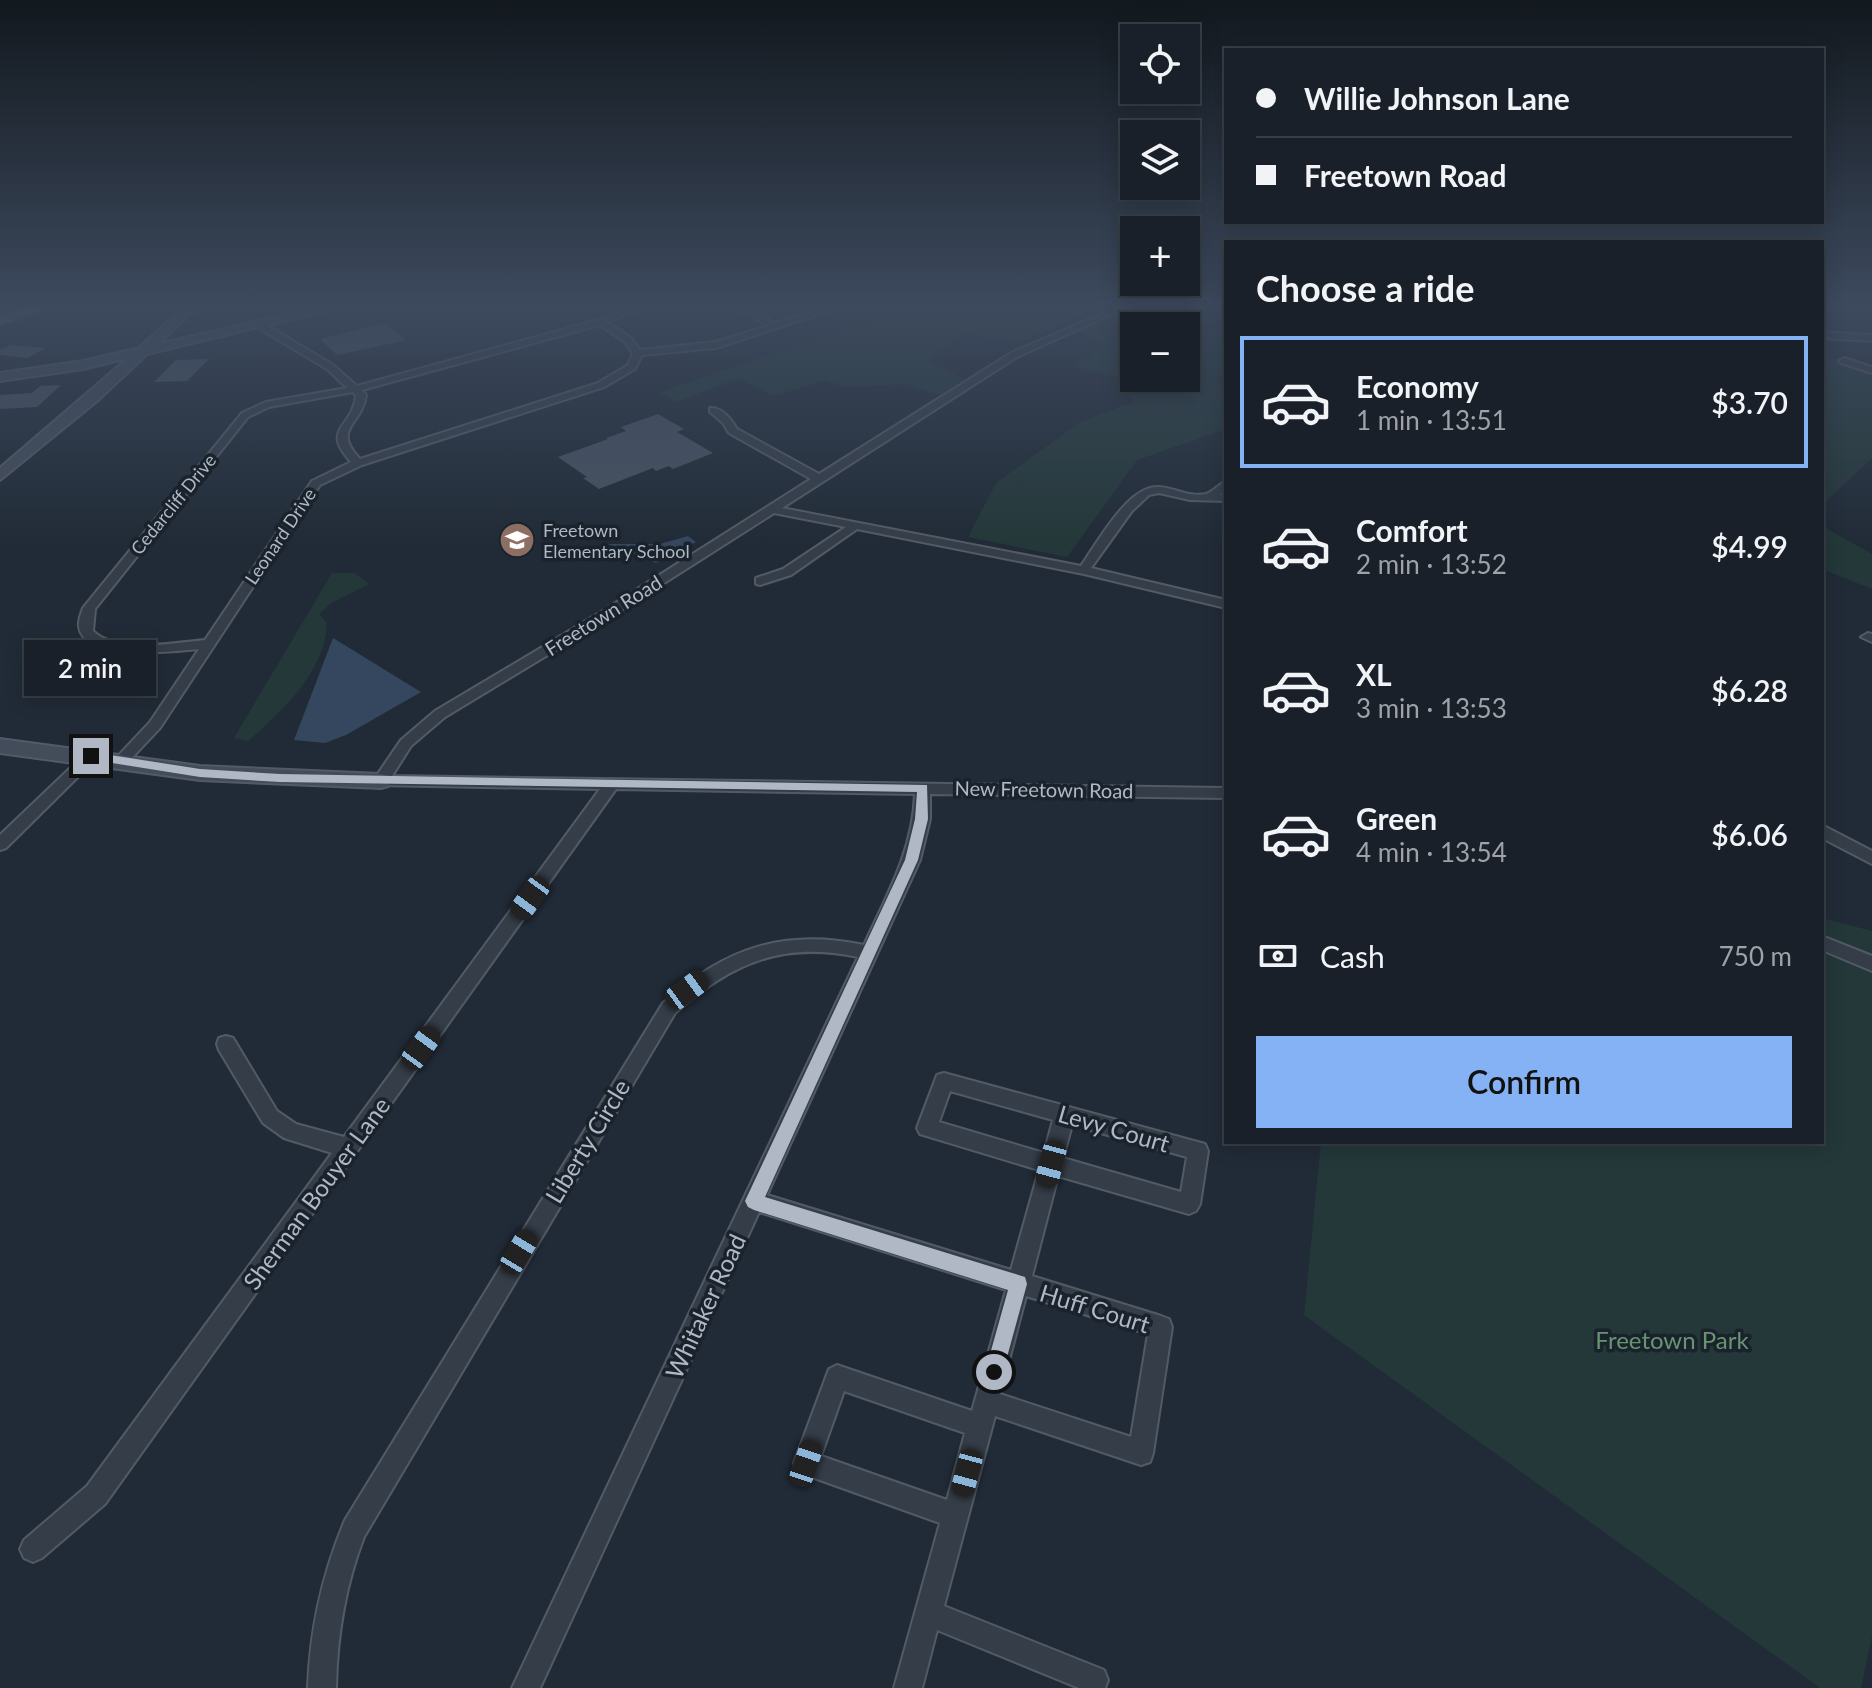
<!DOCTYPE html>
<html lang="en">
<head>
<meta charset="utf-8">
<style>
	:root { --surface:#192029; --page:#262d35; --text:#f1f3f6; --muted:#9fa3a8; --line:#373e46; --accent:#85b2f4 }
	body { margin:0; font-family:Lato,sans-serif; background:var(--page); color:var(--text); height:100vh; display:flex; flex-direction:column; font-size:30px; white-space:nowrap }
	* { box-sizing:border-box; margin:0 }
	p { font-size:26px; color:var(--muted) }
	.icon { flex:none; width:44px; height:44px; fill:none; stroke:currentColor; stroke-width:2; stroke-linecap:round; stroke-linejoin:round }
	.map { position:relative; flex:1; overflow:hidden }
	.sheet { position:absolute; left:1224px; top:240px; width:600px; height:904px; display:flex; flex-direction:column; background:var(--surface); border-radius:0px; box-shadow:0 4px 20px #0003,0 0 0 2px var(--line) }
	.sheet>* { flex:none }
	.hud { position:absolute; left:1224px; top:48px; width:600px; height:176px; border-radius:0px; box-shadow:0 4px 20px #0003,0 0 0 2px var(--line); display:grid; align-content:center; height:176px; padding:0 32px; background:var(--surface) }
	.controls { position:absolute; left:1120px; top:24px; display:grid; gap:16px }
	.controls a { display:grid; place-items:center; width:80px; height:80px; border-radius:0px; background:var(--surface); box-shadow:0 4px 20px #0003,0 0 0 2px var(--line); font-size:40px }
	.end { position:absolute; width:36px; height:36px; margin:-18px; border:10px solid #afb8c4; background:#111; box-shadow:0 0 0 4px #111 }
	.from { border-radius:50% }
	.bubble { position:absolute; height:56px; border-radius:0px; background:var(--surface); box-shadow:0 4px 20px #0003,0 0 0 2px var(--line); font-size:26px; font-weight:600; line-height:56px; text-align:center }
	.car { position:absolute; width:24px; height:48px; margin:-24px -12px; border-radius:10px; box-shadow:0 0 6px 2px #0007; background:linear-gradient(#222 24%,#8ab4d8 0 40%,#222 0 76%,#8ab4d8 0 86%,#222 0) }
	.hud b { display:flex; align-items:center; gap:28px; height:76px; font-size:30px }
	.hud b+b { border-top:2px solid var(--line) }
	.hud i { width:20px; height:20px; background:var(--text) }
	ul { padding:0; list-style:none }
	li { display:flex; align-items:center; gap:24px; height:132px; margin:0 16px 12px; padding:0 16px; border:4px solid transparent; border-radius:0px }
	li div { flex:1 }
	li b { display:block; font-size:30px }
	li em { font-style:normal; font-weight:600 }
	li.selected { border-color:var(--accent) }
	li>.icon { width:72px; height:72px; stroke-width:1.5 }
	h2 { padding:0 32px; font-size:36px; line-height:96px }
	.pay { display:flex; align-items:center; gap:20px; height:88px; padding:0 32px; font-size:30px }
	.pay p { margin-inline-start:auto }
	.primary-button { display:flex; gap:16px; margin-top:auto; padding:16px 32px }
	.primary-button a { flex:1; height:92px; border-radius:0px; background:var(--accent); color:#111; font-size:32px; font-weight:600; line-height:92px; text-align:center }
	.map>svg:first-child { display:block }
	.green { fill:#243839 }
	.water { fill:#35475e }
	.building { fill:#475261 }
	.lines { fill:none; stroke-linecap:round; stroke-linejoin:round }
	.street-casing { stroke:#525b65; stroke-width:4 }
	.secondary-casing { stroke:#525b65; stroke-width:4 }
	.highway-casing { stroke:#3f4852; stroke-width:4 }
	.street { fill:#353d48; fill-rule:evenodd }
	.secondary { fill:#434c5b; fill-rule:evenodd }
	.highway { fill:#6e6252; fill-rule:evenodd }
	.route { fill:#afb8c4 }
	.labels { text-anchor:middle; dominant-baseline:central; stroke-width:7; stroke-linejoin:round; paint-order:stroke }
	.far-street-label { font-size:18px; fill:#afb8c4; stroke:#1a222c }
	.far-poi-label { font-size:18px; fill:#afb8c4; stroke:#1a222c; text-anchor:start }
	.street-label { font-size:20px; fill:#afb8c4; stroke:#1a222c }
	.near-street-label { font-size:24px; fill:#afb8c4; stroke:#1a222c }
	.near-park-label { font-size:24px; fill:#679471; stroke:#1a222c }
</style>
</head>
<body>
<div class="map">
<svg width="1872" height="1688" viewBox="0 0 1872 1688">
	<rect width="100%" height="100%" fill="#212b37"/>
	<g class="green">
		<path d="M 913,307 L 1068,307 L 1085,314 L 1021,342 L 962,333 L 927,361 L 965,379 L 940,395 L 906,384 L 845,387 L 825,380 L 773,396 L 739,378 L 676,402 L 660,392 Z"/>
		<path d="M 1127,313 L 1172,326 L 1134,326 L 1134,378 L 1186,378 L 1186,329 L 1226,329 L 1226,372 L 1216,379 L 1226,397 L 1226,429 L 1137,460 L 1067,557 L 968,537 L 996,483 L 1079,423 L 1133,402 L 1127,380 L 1073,366 L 1105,347 L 1077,330 Z"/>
		<path d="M 1822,356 L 1872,369 L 1872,458 L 1822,505 Z"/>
		<path d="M 1822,526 L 1872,554 L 1872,589 L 1822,569 Z"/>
		<path d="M 332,573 L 355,573 L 369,584 L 331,603 L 319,614 L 327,623 C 325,672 283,710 248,741 L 234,738 Z"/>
		<path d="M 1822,918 L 1872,931 L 1872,1636 L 1861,1688 L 1820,1688 L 1304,1315 L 1321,1142 L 1822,1142 Z"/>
	</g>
	<g class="water">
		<path d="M 688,536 L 696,542 L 656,563 L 608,544 L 660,544 Z"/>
		<path d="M 333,638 L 421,692 L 346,735 L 325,743 L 294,740 Z"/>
	</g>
	<g class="building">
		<path d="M 385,323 L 406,340 L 337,355 L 320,339 Z"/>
		<path d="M 11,345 L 46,348 L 27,358 L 0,355 L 0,350 Z"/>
		<path d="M 209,359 L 187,381 L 154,382 L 176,360 Z"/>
		<path d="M 61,385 L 37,407 L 0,409 L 0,395 L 32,393 L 40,386 Z"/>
		<path d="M 658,414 L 684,429 L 677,432 L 713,453 L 673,469 L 669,466 L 656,471 L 653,468 L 599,489 L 583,478 L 587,477 L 558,457 L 608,439 L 606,438 L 626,431 L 621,427 Z"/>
	</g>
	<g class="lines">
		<defs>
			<g id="street">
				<path d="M 633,307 L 645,307 L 607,322 L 631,338 L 640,350 L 715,342 L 768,326 L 736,307 L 747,307 L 776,323 L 828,307 L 841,307 L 716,348 L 642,355 L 635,369 L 604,387 L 362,465 L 320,485 L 160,728 L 127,763 L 117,763 L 115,760 L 117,757 L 150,722 L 199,649 C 174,651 85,663 79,627 C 78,621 81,614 83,608 L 242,413 L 266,402 L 347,388 L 327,369 L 257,327 L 257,323 L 263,323 L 333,365 L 357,386 L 598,320 ZM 600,325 L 625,342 L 633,353 L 628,365 L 598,383 L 360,459 C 331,428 362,426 366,395 L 362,390 ZM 353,392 L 356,396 C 352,429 320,428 351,462 L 312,481 L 205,640 C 174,643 116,654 93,631 L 95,609 L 248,417 L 269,407 Z"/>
				<path d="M 1117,307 L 1128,307 L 1017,357 L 782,508 L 1081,566 C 1097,543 1127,488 1156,487 C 1172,486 1189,498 1206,494 C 1213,492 1219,484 1226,481 L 1226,489 L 1220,495 L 1226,495 L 1226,501 L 1190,500 L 1159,493 L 1149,495 L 1132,511 L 1091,568 L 1226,600 L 1226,608 L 1084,574 L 857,529 L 791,575 L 760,585 L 756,584 L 756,578 L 783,569 L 846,527 L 774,513 L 614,615 L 445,717 L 411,746 L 392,776 L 1226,788 L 1226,798 L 930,794 L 930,819 L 920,860 L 767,1195 L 1011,1270 L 1039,1170 L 920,1134 L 917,1128 L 937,1075 L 944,1073 L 1205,1144 L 1208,1151 L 1200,1204 L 1196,1211 L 1189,1214 L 1058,1176 L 1032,1276 L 1161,1316 L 1169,1319 L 1172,1327 L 1153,1453 L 1150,1462 L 1141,1465 L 995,1416 L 944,1606 L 1104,1670 L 1108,1680 L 1105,1688 L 1079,1688 L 937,1630 L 922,1688 L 894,1688 L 940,1523 L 806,1475 L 797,1472 L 794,1463 L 829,1369 L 837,1365 L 972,1411 L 1006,1290 L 759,1212 L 540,1688 L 512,1688 L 858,957 C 782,941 731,963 675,1013 L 364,1537 C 345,1586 337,1636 336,1688 L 308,1688 C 310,1629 322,1575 345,1520 L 663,1003 C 724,949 782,928 864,945 C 887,895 913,850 915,794 L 616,789 L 105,1504 L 42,1558 L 33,1562 L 24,1558 L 20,1549 L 24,1540 L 87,1486 L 332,1153 L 284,1138 L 263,1123 L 219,1050 L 217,1044 L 219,1038 L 226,1036 L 233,1038 L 277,1111 L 296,1124 L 344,1137 L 600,789 L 376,785 L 373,781 L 401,740 L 435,711 L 606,609 L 811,479 L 729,433 L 723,423 L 710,412 L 710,408 C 722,407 731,419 737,429 L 819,474 L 1011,353 ZM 950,1091 L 1053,1120 L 1044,1153 L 939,1122 ZM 1072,1125 L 1187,1157 L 1181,1192 L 1063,1158 ZM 1026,1296 L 1148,1334 L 1131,1437 L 1000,1394 ZM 844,1391 L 965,1433 L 947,1500 L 821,1456 Z"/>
				<path d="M 1822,332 L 1872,335 L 1872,341 L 1822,338 Z"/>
				<path d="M 1844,358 L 1872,367 L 1872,373 L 1841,363 L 1839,361 Z"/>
				<path d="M 1868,633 L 1872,634 L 1872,642 L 1861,637 Z"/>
				<path d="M 91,751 L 98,756 L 96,759 L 6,848 L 0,850 L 0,835 L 86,753 Z"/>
				<path d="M 1822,825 L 1872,851 L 1872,864 L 1822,838 Z"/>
				<path d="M 1822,936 L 1872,956 L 1872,971 L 1822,950 Z"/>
			</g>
			<g id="secondary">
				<path d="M 184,307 L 197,307 L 158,344 L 319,307 L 341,307 L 147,354 L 97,401 L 0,480 L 0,468 L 128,358 L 83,369 L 0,381 L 0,373 L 83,361 L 139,348 Z"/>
				<path d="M 0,739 L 200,766 L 381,774 L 388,776 L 391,781 L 388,786 L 381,788 L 200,780 L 0,753 Z"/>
			</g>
			<path id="highway" d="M 28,307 L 50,307 L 0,325 L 0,316 Z"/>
		</defs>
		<use href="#street" class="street-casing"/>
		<use href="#secondary" class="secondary-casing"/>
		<use href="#highway" class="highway-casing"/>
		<use href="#street" class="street"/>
		<use href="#secondary" class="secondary"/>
		<use href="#highway" class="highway"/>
	</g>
	<linearGradient id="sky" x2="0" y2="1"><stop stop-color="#12181e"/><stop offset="0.56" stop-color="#3d4a5e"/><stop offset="1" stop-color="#3d4a5e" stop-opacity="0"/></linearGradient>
	<rect width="1872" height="544" fill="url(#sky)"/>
	<path class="route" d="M 91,752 L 200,769 L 280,774 L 927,785 L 928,819 L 918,860 L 765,1197 L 1025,1277 L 1027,1284 L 1001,1379 L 994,1382 L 987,1379 L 985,1372 L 1008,1290 L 754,1210 L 748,1207 L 745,1201 L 905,860 L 915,819 L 917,792 L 280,782 L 200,777 L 87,759 L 85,756 Z"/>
	<defs>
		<symbol id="school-disc" viewBox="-11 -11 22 22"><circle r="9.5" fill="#8d6e63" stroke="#1a222c"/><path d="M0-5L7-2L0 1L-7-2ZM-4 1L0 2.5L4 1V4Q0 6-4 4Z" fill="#fff"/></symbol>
	</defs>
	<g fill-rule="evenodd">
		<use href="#school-disc" x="497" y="520" width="40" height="40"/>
	</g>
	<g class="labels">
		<g class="far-street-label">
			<text transform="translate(173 504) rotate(-51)">Cedarcliff Drive</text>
			<text transform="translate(280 536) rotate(-56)">Leonard Drive</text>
		</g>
		<g class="far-poi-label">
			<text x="543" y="530">Freetown<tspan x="543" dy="21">Elementary School</tspan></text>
		</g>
		<g class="street-label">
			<text transform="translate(603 615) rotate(-32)">Freetown Road</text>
			<text transform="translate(1044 789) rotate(1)">New Freetown Road</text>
		</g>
		<g class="near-street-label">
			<text transform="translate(1114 1128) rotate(16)">Levy Court</text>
			<text transform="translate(587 1141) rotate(-59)">Liberty Circle</text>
			<text transform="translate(316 1193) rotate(-54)">Sherman Bouyer Lane</text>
			<text transform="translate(705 1306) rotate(-65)">Whitaker Road</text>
			<text transform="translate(1095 1308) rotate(17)">Huff Court</text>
		</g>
		<g class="near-park-label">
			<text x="1672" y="1339">Freetown Park</text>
		</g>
	</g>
</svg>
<div class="controls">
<a><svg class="icon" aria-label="locate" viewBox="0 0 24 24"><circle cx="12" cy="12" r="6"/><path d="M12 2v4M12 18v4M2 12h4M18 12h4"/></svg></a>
<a><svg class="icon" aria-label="layers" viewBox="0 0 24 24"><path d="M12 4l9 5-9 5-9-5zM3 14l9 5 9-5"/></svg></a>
<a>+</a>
<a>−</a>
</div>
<i class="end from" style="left:994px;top:1372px"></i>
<i class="end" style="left:91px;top:756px"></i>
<div class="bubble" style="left:24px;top:640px;width:132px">2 min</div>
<i class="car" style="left:530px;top:898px;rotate:216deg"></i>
<i class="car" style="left:687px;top:990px;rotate:54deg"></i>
<i class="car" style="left:421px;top:1048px;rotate:36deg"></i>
<i class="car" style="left:1051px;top:1164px;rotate:195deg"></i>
<i class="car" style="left:519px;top:1252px;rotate:31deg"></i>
<i class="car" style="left:806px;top:1463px;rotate:19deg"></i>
<i class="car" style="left:967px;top:1473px;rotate:195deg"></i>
<div class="hud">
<b><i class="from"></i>Willie Johnson Lane</b>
<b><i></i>Freetown Road</b>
</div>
<section class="sheet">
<h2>Choose a ride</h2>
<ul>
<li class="selected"><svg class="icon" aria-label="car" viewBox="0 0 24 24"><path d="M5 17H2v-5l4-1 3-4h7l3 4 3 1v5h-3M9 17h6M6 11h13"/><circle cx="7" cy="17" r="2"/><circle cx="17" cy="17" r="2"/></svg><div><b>Economy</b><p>1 min · 13:51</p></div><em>$3.70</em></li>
<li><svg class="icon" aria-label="car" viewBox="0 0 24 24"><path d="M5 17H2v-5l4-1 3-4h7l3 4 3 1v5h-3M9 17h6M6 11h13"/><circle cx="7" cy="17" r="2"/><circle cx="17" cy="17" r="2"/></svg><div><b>Comfort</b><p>2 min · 13:52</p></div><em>$4.99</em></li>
<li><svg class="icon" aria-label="car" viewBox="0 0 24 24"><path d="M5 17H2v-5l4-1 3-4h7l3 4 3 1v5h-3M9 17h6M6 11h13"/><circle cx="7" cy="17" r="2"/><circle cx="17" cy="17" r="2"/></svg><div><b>XL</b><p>3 min · 13:53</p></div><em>$6.28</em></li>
<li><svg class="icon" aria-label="car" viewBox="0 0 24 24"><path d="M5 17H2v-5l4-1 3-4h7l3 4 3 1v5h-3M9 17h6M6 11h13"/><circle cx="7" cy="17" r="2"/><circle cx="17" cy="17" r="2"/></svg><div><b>Green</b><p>4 min · 13:54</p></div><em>$6.06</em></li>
</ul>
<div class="pay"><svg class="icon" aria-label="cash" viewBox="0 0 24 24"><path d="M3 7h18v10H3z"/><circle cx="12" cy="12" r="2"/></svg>Cash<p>750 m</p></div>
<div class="primary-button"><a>Confirm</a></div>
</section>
</div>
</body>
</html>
